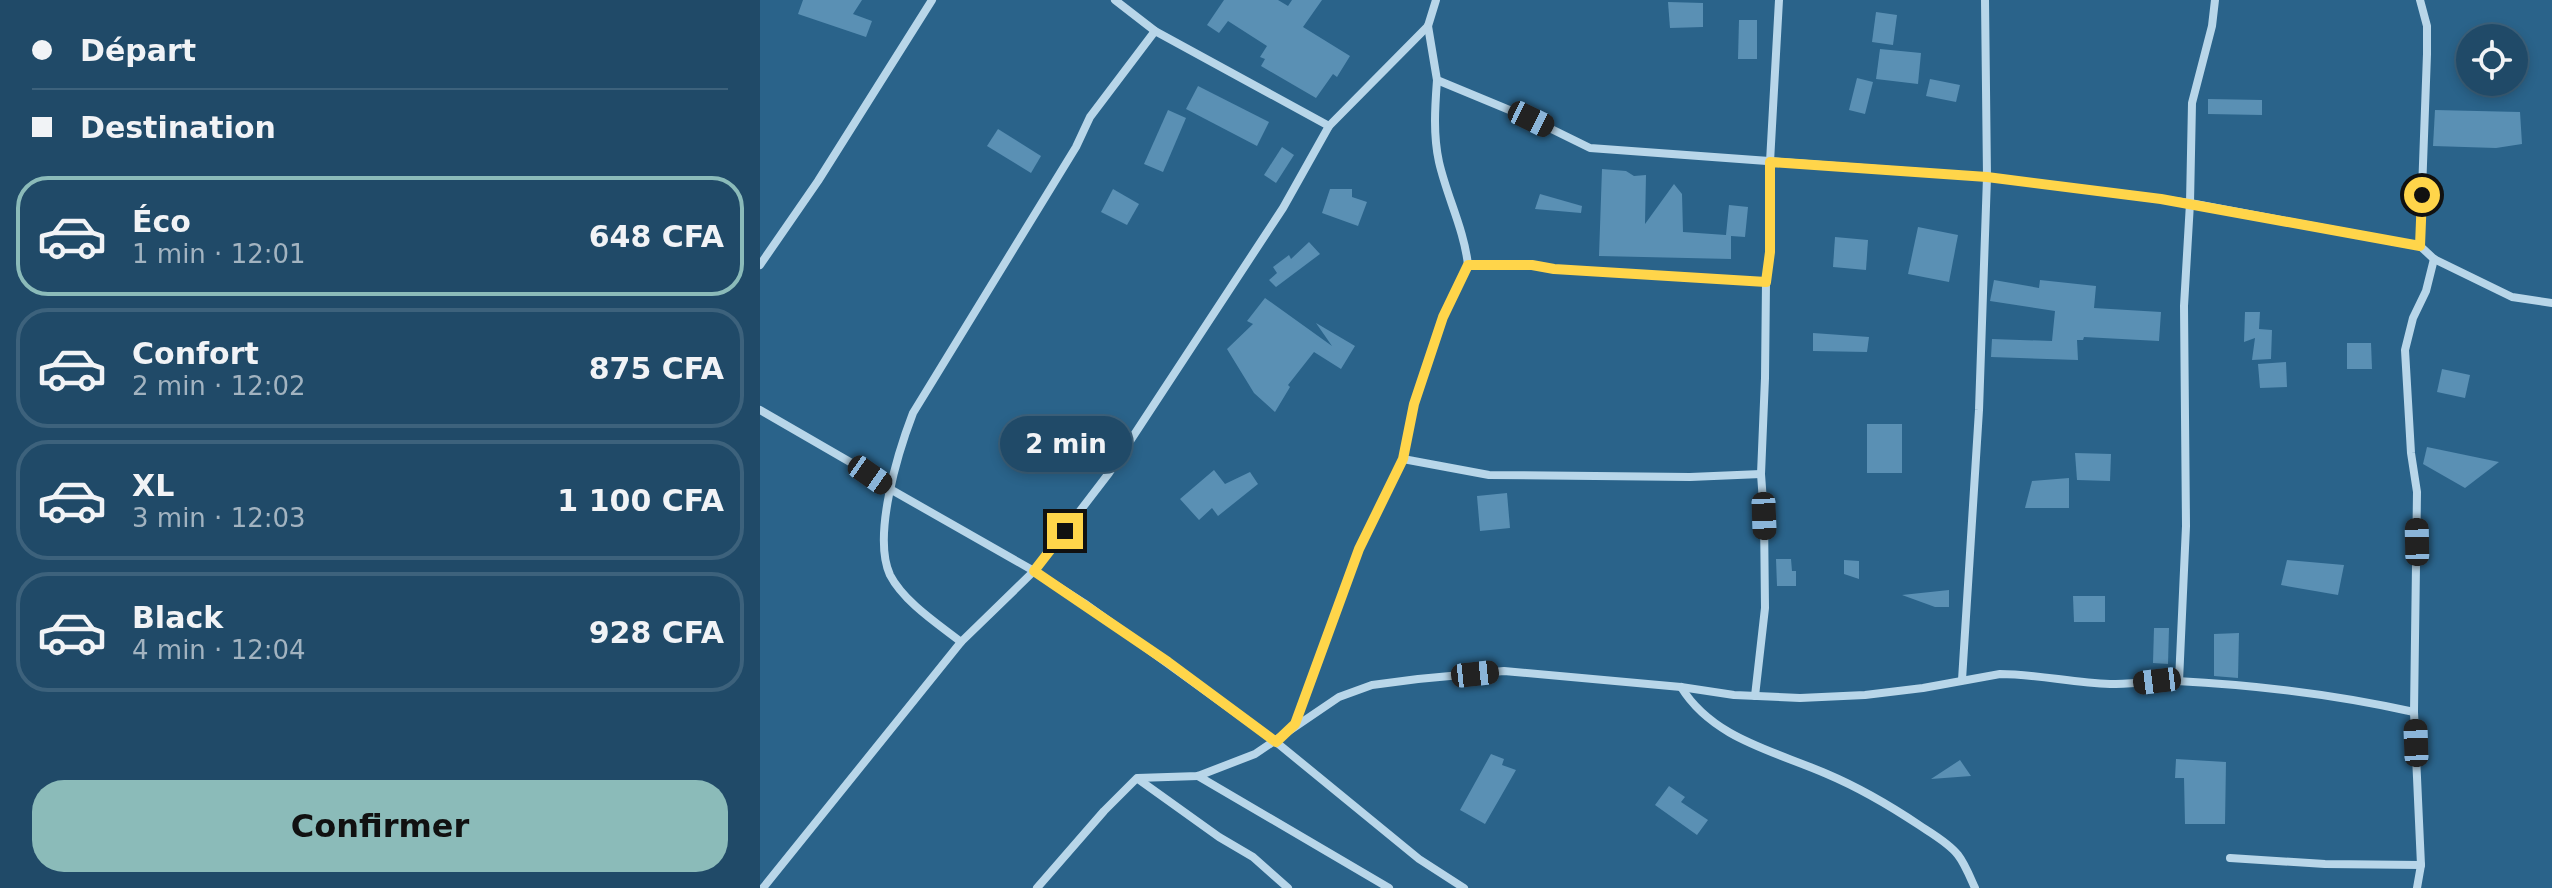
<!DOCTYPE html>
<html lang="fr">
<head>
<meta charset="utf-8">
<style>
	:root { --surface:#204a68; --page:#28516e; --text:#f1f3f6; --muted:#a2b3c0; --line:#3d627c; --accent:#8bbbb9 }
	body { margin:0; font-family:"DejaVu Sans",sans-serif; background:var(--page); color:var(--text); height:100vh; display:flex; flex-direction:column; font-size:30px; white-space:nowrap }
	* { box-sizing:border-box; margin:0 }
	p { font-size:26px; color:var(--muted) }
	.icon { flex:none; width:44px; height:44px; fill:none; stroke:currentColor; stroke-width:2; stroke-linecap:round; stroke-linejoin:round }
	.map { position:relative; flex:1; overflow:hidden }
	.details { display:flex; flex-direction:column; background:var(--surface); width:760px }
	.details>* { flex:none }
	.hud { display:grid; align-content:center; height:176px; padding:0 32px; background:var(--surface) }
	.buttons { position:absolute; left:1696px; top:24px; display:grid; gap:16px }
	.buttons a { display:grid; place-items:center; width:72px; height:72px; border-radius:50%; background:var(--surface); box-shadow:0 4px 12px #0003,0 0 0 2px var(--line); font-size:40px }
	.end { position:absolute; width:36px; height:36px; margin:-18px; border:10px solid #ffd54a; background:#111; box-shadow:0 0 0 4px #111 }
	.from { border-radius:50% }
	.bubble { position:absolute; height:56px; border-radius:28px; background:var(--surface); box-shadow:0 4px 12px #0003,0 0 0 2px var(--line); font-size:26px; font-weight:700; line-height:56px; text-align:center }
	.car { position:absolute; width:24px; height:48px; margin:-24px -12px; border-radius:10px; box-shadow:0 0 6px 2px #0007; background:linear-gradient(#222 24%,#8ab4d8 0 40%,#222 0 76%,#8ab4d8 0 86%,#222 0) }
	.hud b { display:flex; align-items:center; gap:28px; height:76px; font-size:30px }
	.hud b+b { border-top:2px solid var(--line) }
	.hud i { width:20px; height:20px; background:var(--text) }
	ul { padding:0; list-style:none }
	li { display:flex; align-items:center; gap:24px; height:120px; margin:0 16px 12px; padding:0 16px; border:4px solid var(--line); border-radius:32px }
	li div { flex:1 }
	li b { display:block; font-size:30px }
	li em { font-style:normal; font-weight:700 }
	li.on { border-color:var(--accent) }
	li>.icon { width:72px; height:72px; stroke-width:1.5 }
	.action { display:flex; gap:16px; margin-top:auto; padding:16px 32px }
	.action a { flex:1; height:92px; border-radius:32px; background:var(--accent); color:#111; font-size:32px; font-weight:700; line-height:92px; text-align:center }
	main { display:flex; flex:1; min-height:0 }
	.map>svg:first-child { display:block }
	.building { fill:#5a90b4 }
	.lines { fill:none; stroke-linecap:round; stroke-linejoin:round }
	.minor { stroke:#b8d6e9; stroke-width:8 }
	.route { stroke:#ffd54a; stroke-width:10 }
</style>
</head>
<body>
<main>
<section class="details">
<div class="hud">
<b><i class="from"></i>Départ</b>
<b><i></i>Destination</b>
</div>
<ul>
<li class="on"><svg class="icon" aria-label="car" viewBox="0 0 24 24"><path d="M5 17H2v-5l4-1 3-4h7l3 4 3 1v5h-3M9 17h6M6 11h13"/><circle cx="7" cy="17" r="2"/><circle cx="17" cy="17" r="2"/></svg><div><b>Éco</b><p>1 min · 12:01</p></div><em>648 CFA</em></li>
<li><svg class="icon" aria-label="car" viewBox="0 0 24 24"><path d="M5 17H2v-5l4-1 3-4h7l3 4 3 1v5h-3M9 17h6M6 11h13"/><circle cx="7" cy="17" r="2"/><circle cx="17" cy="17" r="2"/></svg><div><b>Confort</b><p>2 min · 12:02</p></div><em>875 CFA</em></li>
<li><svg class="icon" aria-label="car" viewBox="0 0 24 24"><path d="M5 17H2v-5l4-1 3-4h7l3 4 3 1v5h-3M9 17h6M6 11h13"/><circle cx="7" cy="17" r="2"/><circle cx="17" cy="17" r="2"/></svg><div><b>XL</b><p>3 min · 12:03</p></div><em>1 100 CFA</em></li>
<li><svg class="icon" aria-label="car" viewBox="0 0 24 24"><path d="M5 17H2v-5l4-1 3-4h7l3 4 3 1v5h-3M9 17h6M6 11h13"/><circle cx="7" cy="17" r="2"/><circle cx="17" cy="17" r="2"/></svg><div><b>Black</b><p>4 min · 12:04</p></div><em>928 CFA</em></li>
</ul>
<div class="action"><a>Confirmer</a></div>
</section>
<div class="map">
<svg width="1792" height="888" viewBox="0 0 1792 888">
	<rect width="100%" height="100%" fill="#2a638a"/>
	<g class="building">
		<path d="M 43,0 L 102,0 L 93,14 L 112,21 L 106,37 L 38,14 Z"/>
		<path d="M 464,0 L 518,0 L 528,6 L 532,0 L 562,0 L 543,27 L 590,56 L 577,77 L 573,74 L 556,98 L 501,66 L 505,59 L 500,57 L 507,46 L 468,21 L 459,33 L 447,25 Z"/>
		<path d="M 908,2 L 943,3 L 943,27 L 910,28 Z"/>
		<path d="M 1116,12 L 1137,15 L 1133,45 L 1112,42 Z"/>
		<path d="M 979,20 L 997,20 L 997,59 L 978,59 Z"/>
		<path d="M 1120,49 L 1161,53 L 1158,84 L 1116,79 Z"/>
		<path d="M 1097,78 L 1113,82 L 1105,114 L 1089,110 Z"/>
		<path d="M 1170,79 L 1200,85 L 1196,102 L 1166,96 Z"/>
		<path d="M 438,86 L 509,122 L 497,146 L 426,109 Z"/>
		<path d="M 1448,99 L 1502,100 L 1502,115 L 1448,114 Z"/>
		<path d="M 408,110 L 426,118 L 403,172 L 384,164 Z"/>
		<path d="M 1675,110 L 1760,112 L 1762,144 L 1736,148 L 1673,146 Z"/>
		<path d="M 238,129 L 281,156 L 271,173 L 227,146 Z"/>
		<path d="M 522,147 L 534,155 L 516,183 L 504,175 Z"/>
		<path d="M 842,169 L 866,171 L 874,176 L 886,175 L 885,224 L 914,184 L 922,194 L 923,232 L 966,235 L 969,205 L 988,207 L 985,237 L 971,236 L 971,259 L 839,256 Z"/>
		<path d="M 353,189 L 379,204 L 367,225 L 341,212 Z"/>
		<path d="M 570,189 L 592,189 L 592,197 L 607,202 L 598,226 L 562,213 Z"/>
		<path d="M 780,194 L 822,206 L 821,213 L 775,209 Z"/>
		<path d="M 1158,227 L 1198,235 L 1189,282 L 1148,274 Z"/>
		<path d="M 1075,237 L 1108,240 L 1106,270 L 1073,267 Z"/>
		<path d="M 549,242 L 560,254 L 516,287 L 509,280 L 517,273 L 513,267 L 529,255 L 531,259 Z"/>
		<path d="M 1234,280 L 1279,288 L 1280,280 L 1336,286 L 1334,308 L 1401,312 L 1399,341 L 1324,337 L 1323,340 L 1317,340 L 1318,360 L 1231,357 L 1232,339 L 1292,341 L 1295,311 L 1230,301 Z"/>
		<path d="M 505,298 L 572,346 L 556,323 L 595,346 L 581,369 L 554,352 L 528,385 L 530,387 L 515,412 L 494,393 L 467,349 L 493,324 L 487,321 Z"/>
		<path d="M 1485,312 L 1500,312 L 1499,329 L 1512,330 L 1511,359 L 1492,360 L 1495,338 L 1484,342 Z"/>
		<path d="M 1053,333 L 1109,337 L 1107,352 L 1053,351 Z"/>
		<path d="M 1587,343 L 1611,343 L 1612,369 L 1587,369 Z"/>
		<path d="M 1526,362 L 1527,387 L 1500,388 L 1498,364 Z"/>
		<path d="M 1682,369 L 1710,375 L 1705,398 L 1677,392 Z"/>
		<rect x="1107" y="424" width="35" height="49"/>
		<path d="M 1667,447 L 1739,462 L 1705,488 L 1663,464 Z"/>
		<path d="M 1315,453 L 1351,454 L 1350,481 L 1317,480 Z"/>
		<path d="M 454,470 L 465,484 L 490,472 L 498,484 L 458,516 L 452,508 L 439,520 L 420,499 Z"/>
		<path d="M 1309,478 L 1309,508 L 1265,508 L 1272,481 Z"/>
		<path d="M 747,493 L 750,528 L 720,531 L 717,496 Z"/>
		<path d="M 1016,559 L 1031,559 L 1032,571 L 1036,571 L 1036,586 L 1017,586 Z"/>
		<path d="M 1084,560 L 1099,561 L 1099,579 L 1084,574 Z"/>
		<path d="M 1527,560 L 1584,565 L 1578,595 L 1521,585 Z"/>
		<path d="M 1189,590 L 1189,607 L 1175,607 L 1142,595 Z"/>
		<path d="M 1313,596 L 1345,596 L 1345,622 L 1314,622 Z"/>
		<path d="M 1394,628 L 1409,628 L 1408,664 L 1393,663 Z"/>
		<path d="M 1479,633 L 1478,678 L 1454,676 L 1454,634 Z"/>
		<path d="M 731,754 L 744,759 L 742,765 L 756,770 L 725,824 L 700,810 Z"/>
		<path d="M 1416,759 L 1466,762 L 1465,824 L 1425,824 L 1424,778 L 1415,778 Z"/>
		<path d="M 1200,760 L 1211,776 L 1171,779 Z"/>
		<path d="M 909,786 L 925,797 L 921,802 L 948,820 L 937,835 L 895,805 Z"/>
	</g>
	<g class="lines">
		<g class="minor">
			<path d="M 355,0 L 395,31 L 569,126"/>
			<path d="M 668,26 L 677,80 L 771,119 L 830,148 L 1227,177 L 1430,203 L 1660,246 L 1674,259 L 1752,297 L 1792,303"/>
			<path d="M 677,80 C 675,107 673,135 679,162 C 687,197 704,229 708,265"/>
			<path d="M 1660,246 L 1667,54 L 1667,26 L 1660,0"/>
			<path d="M 0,265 L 58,181 L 172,0"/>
			<path d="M 0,410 L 90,462 L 130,489 L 274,571 L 324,603 L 516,742 L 659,859 L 704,888"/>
			<path d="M 643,459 L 729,475 L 930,477 L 1001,474"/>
			<path d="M 201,642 C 178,624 144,602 130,575 C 112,536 138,452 153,413 L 316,147 L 330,117 L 395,31"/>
			<path d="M 1202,680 L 1219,410 L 1227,177 L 1225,0"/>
			<path d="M 1419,681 L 1426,526 L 1424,306 L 1430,203 L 1432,103 L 1452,26 L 1455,0"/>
			<path d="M 921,687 C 953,739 1015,751 1067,774 C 1100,788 1129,805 1159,825 C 1171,833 1189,843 1198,855 C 1205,864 1210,877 1215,888"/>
			<path d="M 995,696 L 1005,608 L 1004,516 L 1001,474 L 1005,378 L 1006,282"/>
			<path d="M 535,724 L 599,549 L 643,459 L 654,404 L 683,317 L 708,265 L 772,265 L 794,269 L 1006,282 L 1010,252 L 1010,162 L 1019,0"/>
			<path d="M 438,776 L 629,888"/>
			<path d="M 378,779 L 459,837 L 493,857 L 528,888"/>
			<path d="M 1470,858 L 1565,864 L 1661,865"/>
			<path d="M 3,888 L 201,642 L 274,571 L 349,473 L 523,208 L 569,126 L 668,26 L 676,0"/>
			<path d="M 277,888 L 344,811 L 377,778 L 438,776 L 495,754 L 579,697 L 612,685 L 658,679 L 744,671 L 921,687 L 974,695 L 1040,698 L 1105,695 L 1163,688 L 1240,674 C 1277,674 1313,683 1350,684 C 1373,684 1395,680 1417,681 C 1496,685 1577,695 1654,712"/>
			<path d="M 1657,888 L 1661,865 L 1654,712 L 1657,492 L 1651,453 L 1645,350 L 1653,318 L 1666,291 L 1674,259"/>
		</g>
	</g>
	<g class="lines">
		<path class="route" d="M 305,531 L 274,571 L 408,662 L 516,742 L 535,724 L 599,549 L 643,459 L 654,404 L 683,317 L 708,265 L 772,265 L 794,269 L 1006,282 L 1010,252 L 1010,162 L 1227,177 L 1401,199 L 1660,246 L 1662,195"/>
	</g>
</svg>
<div class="buttons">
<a><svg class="icon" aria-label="locate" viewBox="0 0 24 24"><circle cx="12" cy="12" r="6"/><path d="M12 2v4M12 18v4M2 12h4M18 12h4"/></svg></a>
</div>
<i class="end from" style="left:1662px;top:195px"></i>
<i class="end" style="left:305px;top:531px"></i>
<div class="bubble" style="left:240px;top:416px;width:132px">2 min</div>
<i class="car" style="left:771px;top:119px;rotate:116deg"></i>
<i class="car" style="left:110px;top:475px;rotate:125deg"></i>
<i class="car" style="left:1004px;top:516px;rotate:178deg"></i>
<i class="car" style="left:1657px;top:542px;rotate:359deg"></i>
<i class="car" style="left:715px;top:674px;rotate:84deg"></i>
<i class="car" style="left:1397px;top:681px;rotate:263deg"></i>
<i class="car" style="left:1656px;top:743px;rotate:358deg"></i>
</div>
</main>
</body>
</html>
